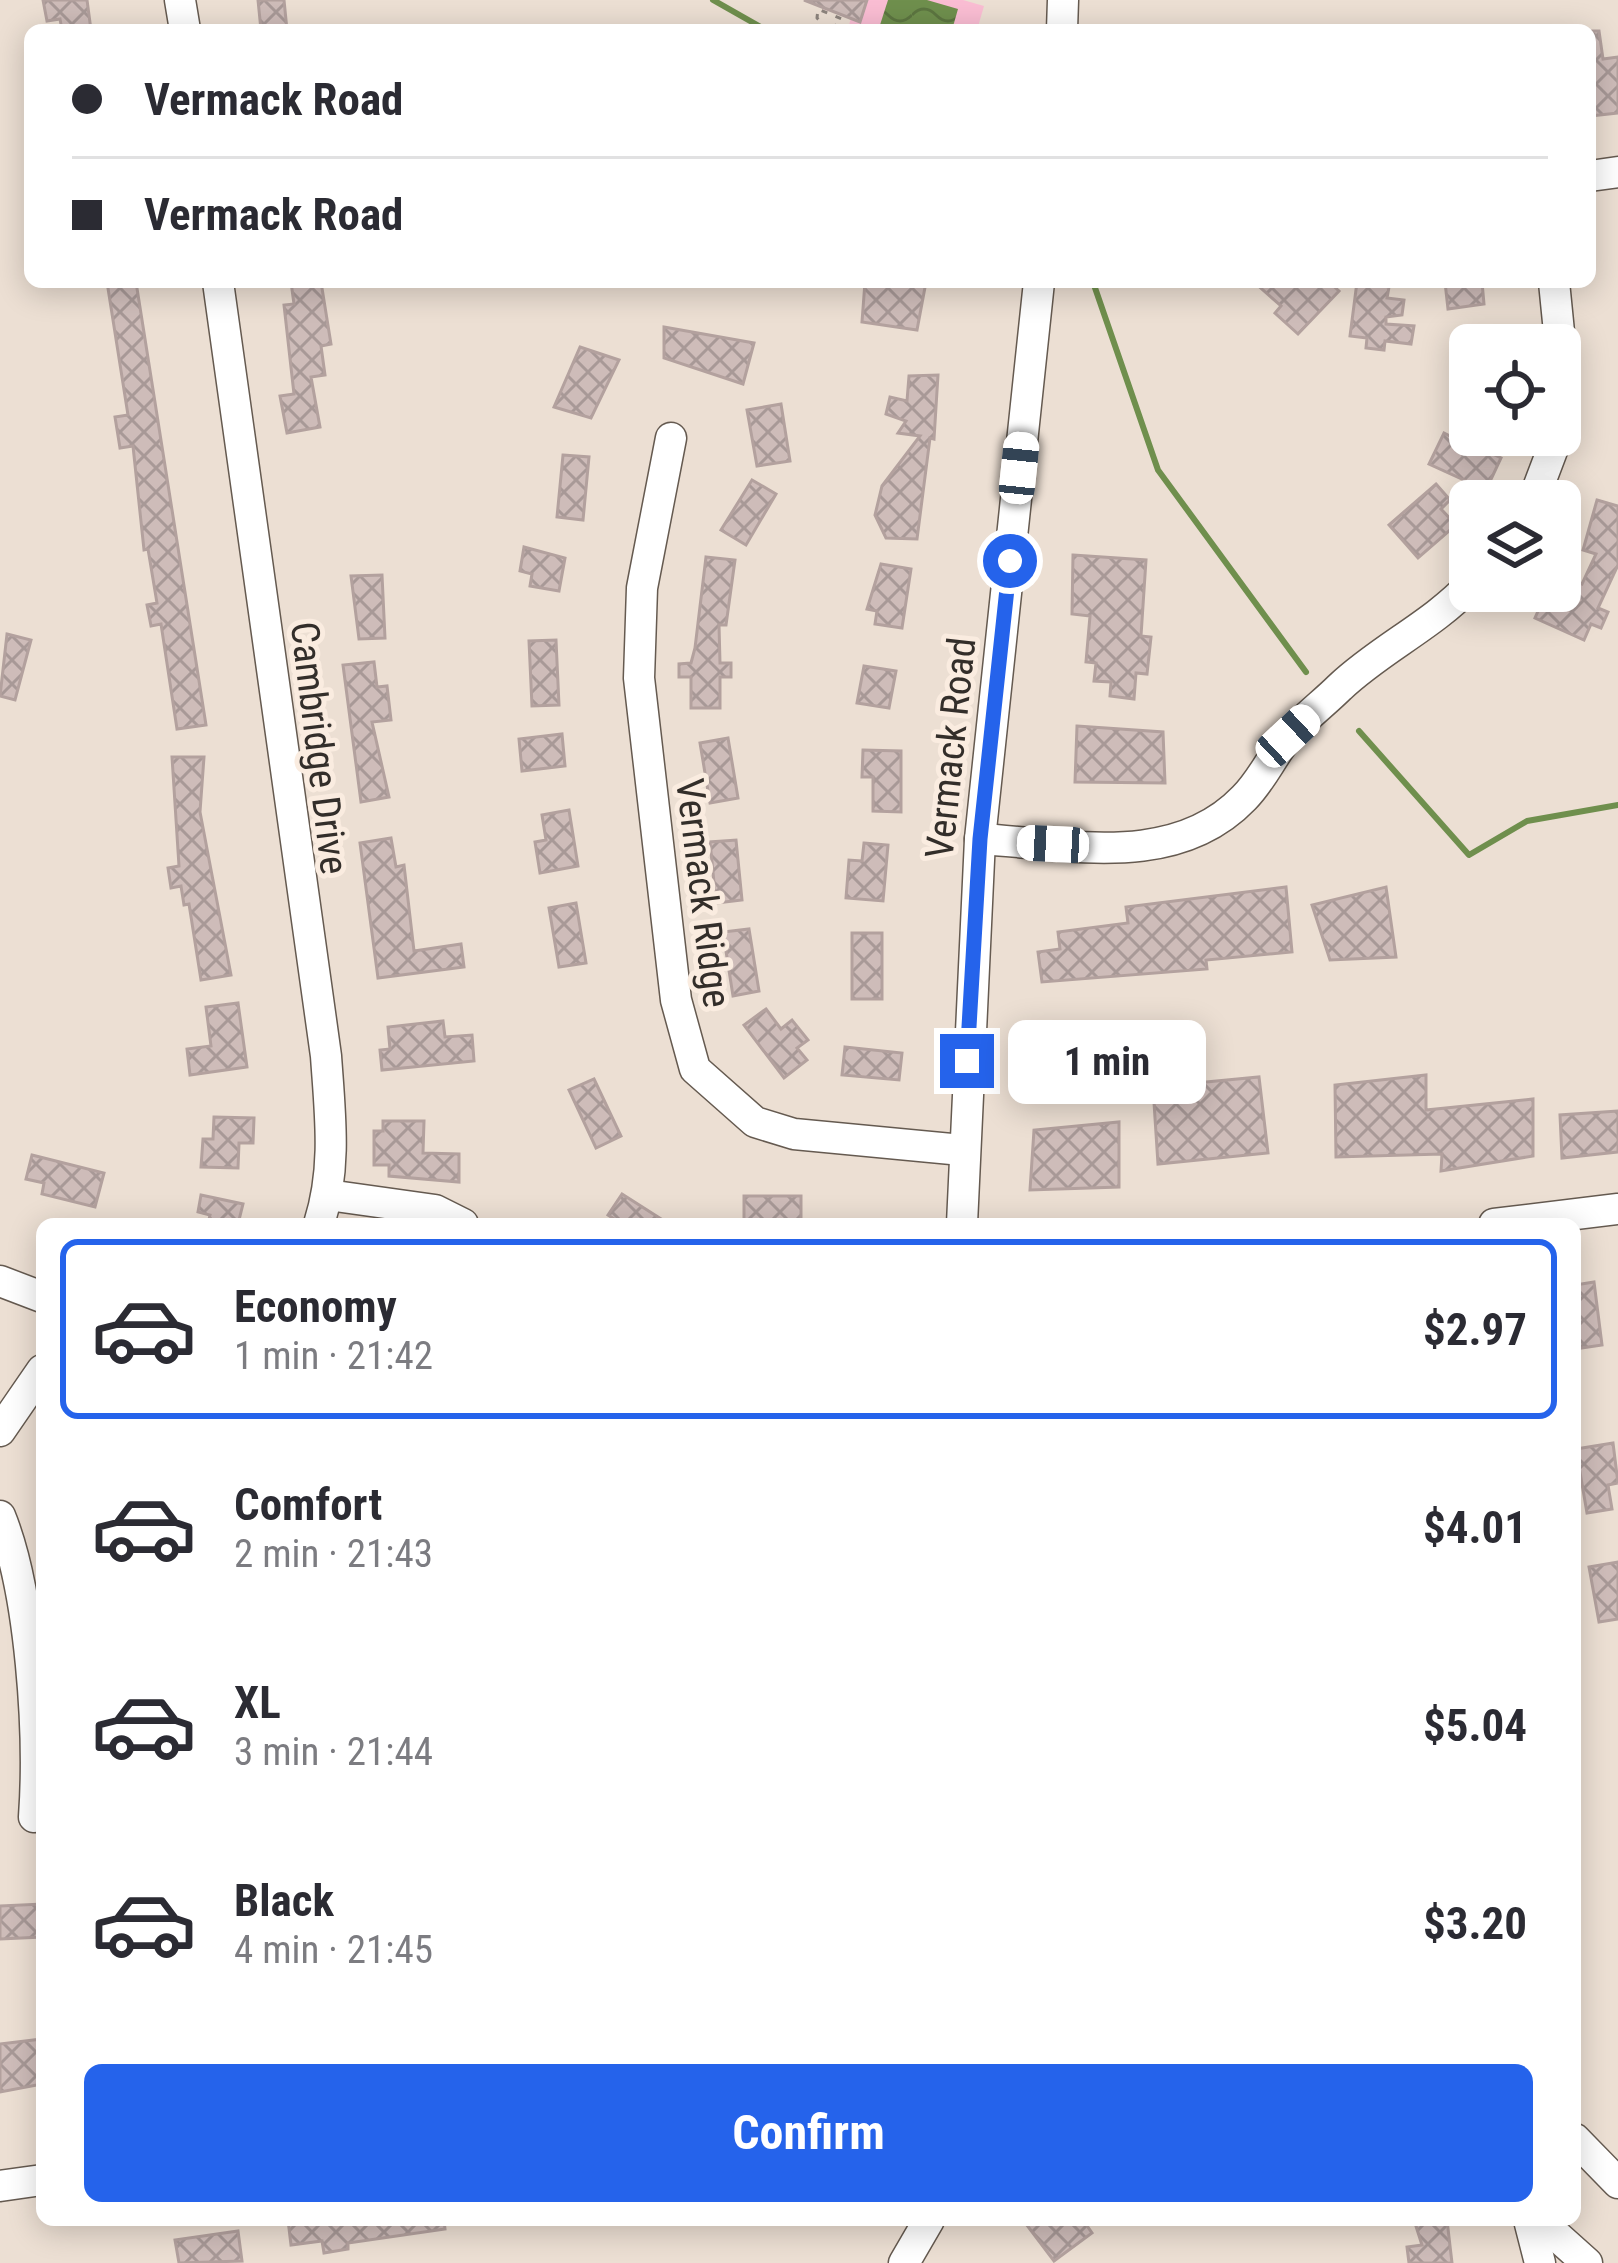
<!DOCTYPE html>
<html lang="en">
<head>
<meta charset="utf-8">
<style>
	:root { --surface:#fff; --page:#f2f2f3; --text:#2b2b33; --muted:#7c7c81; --line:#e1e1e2; --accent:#2563eb }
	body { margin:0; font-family:"Roboto Condensed",sans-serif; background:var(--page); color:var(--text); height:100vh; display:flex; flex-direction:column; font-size:45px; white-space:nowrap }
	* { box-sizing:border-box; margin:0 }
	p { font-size:39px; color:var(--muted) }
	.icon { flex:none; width:66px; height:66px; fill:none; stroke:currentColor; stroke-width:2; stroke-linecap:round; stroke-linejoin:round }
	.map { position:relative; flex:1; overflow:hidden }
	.details { position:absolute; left:36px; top:1218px; width:1545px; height:1008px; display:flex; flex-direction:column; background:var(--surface); border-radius:18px; box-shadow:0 6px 30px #0003 }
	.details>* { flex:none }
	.hud { position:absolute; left:24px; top:24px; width:1572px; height:264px; border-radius:18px; box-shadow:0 6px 30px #0003; display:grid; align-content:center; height:264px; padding:0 48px; background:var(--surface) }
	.controls { position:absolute; left:1449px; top:324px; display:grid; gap:24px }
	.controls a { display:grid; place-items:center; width:132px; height:132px; border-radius:18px; background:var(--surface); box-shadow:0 6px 30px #0003; font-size:60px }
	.end { position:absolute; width:54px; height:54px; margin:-27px; border:15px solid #2563eb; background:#fff; box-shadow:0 0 0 6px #fff }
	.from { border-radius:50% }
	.bubble { position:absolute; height:84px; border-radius:18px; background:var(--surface); box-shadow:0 6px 30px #0003; font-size:39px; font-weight:700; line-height:84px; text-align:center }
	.car { position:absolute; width:36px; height:72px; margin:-36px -18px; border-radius:15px; box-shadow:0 0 9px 3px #0007; background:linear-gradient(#fff 24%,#345 0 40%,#fff 0 76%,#345 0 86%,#fff 0) }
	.hud b { display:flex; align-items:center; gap:42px; height:114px; font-size:45px }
	.hud b+b { border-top:3px solid var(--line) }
	.hud i { width:30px; height:30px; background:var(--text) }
	ul { padding:21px 0 0; list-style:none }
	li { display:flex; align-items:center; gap:36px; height:180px; margin:0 24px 18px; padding:0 24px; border:6px solid transparent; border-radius:18px }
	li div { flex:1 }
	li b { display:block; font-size:45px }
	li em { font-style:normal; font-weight:700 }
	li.current { border-color:var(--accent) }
	li>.icon { width:108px; height:108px; stroke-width:1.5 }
	.button { display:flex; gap:24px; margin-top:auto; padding:24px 48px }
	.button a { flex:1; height:138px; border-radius:18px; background:var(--accent); color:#fff; font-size:48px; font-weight:700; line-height:138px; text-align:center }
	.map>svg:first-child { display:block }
	.garden { fill:#fabdd3 }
	.water { fill:url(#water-waves) }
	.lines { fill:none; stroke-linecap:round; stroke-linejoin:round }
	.stream { stroke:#6f8f4d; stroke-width:6 }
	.building { fill:url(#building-cross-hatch); stroke:#b3a19e; stroke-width:3 }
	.minor-casing { stroke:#655a50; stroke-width:33 }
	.path { stroke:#8d847d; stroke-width:3; stroke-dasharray:6 9; stroke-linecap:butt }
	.minor { stroke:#fff; stroke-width:30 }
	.route { stroke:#2563eb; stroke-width:15 }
	.labels { text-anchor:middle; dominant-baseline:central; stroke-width:10; stroke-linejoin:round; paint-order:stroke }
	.street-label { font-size:39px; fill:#332e2a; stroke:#faece0 }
</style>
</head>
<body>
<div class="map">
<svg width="1618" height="2263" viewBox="0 0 1618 2263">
	<defs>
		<pattern id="water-waves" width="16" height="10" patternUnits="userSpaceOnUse" patternTransform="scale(3)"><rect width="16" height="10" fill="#6f8f4d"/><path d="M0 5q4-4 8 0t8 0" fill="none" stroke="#5c7540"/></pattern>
		<pattern id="building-cross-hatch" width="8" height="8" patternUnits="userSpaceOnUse" patternTransform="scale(3)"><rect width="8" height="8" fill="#cebcb9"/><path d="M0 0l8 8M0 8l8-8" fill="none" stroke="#a89997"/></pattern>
	</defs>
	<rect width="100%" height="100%" fill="#ecdfd3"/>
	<path class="garden" d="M 824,0 L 963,0 L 984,6 L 977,30 L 848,30 L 851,17 L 822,9 Z"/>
	<path class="water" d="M 888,0 L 927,0 L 958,9 L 952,30 L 890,28 L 880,25 Z"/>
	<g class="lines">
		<g class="stream">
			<path d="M 713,0 L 766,30"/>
			<path d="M 1093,282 L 1158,470 L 1306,672"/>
			<path d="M 1359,731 L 1469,855 L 1527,821 L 1618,805"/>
		</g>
	</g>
	<g class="building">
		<path d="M 43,0 L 87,0 L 91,30 L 62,30 L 60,19 L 47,21 Z"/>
		<path d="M 258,0 L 284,0 L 287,30 L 261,30 Z"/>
		<path d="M 804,0 L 867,0 L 860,22 Z"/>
		<path d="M 1590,31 L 1599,31 L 1603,59 L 1618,57 L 1618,113 L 1590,116 Z"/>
		<path d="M 107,282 L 136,282 L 206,725 L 177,729 L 161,624 L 151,626 L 147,605 L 157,603 L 148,549 L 144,550 L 133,446 L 120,448 L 115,417 L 128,415 Z"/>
		<path d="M 291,282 L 321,282 L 331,344 L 321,346 L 325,375 L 311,377 L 320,427 L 287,433 L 280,396 L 294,394 L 284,305 L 294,304 Z"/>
		<path d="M 865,282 L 926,282 L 917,330 L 862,322 Z"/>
		<path d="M 1254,282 L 1329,282 L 1339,291 L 1298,334 L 1275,313 L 1281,306 Z"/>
		<path d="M 1357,282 L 1389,287 L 1387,298 L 1404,300 L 1402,315 L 1386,317 L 1386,324 L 1414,326 L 1411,344 L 1385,341 L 1384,350 L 1366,348 L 1367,338 L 1350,336 Z"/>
		<path d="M 1445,282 L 1482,282 L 1484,304 L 1448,309 Z"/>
		<path d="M 664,327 L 754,343 L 743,384 L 664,358 Z"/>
		<path d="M 580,347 L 619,360 L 591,418 L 554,407 Z"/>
		<path d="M 938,375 L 934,439 L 930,438 L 917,539 L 886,538 L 875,515 L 882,486 L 920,436 L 898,433 L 906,421 L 886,414 L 890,397 L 907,401 L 909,376 Z"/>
		<path d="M 781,404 L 790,461 L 757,466 L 747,410 Z"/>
		<path d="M 1470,405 L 1470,435 L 1498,443 L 1493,454 L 1501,458 L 1486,490 L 1429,464 L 1444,433 L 1454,438 Z"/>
		<path d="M 563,455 L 589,457 L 583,520 L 557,517 Z"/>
		<path d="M 752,480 L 776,494 L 746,545 L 721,530 Z"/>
		<path d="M 1436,484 L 1450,500 L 1441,509 L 1456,525 L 1418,558 L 1389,525 Z"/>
		<path d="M 1597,500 L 1618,506 L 1618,565 L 1598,608 L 1608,612 L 1601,628 L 1591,624 L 1584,640 L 1535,618 L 1547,591 L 1560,591 L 1566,577 L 1582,584 L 1596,554 L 1583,550 Z"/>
		<path d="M 524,547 L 565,558 L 559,591 L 530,586 L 532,574 L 520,571 Z"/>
		<path d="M 1073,555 L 1146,560 L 1141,636 L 1151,637 L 1147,674 L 1136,673 L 1134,699 L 1110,696 L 1111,682 L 1094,681 L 1096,663 L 1086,662 L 1090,616 L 1072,614 Z"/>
		<path d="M 706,557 L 735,560 L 726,625 L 719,625 L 720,663 L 731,663 L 731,677 L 720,677 L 720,708 L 691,708 L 691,677 L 679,677 L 679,664 L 691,663 L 695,648 Z"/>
		<path d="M 881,564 L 911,569 L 902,628 L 875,624 L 877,611 L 867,609 Z"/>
		<path d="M 382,575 L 385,638 L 359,639 L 351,576 Z"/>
		<path d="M 7,634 L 31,640 L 15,700 L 0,696 Z"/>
		<path d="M 556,640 L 559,705 L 532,706 L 529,641 Z"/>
		<path d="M 374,662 L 377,687 L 387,686 L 391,720 L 372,722 L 389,797 L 361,802 L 343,665 Z"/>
		<path d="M 864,666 L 896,671 L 889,708 L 857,703 Z"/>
		<path d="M 1077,726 L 1163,732 L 1165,783 L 1075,782 Z"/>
		<path d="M 562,734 L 565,766 L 522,771 L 519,739 Z"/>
		<path d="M 728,738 L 738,798 L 710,803 L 700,743 Z"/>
		<path d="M 863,750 L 901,751 L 901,812 L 873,811 L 873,777 L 862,777 Z"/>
		<path d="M 172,757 L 204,757 L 200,812 L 231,975 L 201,980 L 189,904 L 184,905 L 181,886 L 171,888 L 168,868 L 179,866 Z"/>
		<path d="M 569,810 L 578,866 L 540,873 L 535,842 L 546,840 L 542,815 Z"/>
		<path d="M 391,838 L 396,867 L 404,865 L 414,951 L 461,944 L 464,967 L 378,978 L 360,843 Z"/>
		<path d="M 736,840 L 742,900 L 716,903 L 710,842 Z"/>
		<path d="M 864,843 L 888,845 L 883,901 L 846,898 L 849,860 L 862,861 Z"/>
		<path d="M 1286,887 L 1292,952 L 1206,960 L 1207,969 L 1042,982 L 1038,952 L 1060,949 L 1058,932 L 1128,923 L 1126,907 Z"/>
		<path d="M 1386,887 L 1396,957 L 1330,960 L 1312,905 Z"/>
		<path d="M 576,903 L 586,963 L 559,967 L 549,908 Z"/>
		<path d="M 749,929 L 759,991 L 733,996 L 723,932 Z"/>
		<rect x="852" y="933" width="30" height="66"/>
		<path d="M 238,1003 L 247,1067 L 190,1075 L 187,1049 L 211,1046 L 206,1007 Z"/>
		<path d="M 766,1009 L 781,1029 L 792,1020 L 808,1040 L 797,1048 L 807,1060 L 784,1078 L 744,1025 Z"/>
		<path d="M 443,1021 L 445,1037 L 472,1035 L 474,1061 L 382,1070 L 380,1050 L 390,1049 L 388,1027 Z"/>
		<path d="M 845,1047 L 902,1053 L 899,1080 L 842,1075 Z"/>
		<path d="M 1426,1075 L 1426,1110 L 1533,1099 L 1533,1156 L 1441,1171 L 1442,1154 L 1336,1157 L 1335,1085 Z"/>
		<path d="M 1259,1077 L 1268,1153 L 1158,1164 L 1153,1087 Z"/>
		<path d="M 594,1079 L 621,1136 L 596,1148 L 569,1090 Z"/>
		<path d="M 1618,1111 L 1618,1152 L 1562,1158 L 1560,1115 Z"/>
		<path d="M 214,1117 L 254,1118 L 253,1143 L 239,1143 L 238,1168 L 201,1167 L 203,1139 L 213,1139 Z"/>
		<path d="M 383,1121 L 424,1121 L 423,1153 L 459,1154 L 459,1182 L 389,1176 L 389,1165 L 374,1165 L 374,1131 L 383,1131 Z"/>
		<path d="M 1119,1122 L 1119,1187 L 1030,1190 L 1034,1130 Z"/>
		<path d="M 32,1155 L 104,1173 L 95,1207 L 42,1194 L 44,1183 L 26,1179 Z"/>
		<path d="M 622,1194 L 669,1224 L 622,1224 L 608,1215 Z"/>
		<path d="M 201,1195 L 243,1204 L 238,1224 L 208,1224 L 210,1215 L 198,1212 Z"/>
		<rect x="744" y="1196" width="57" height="28"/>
		<path d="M 1594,1282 L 1602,1345 L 1575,1349 L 1575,1285 Z"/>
		<path d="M 1613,1443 L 1618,1483 L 1608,1485 L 1612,1509 L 1587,1513 L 1576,1449 Z"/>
		<path d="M 1618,1562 L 1618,1619 L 1599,1622 L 1589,1567 Z"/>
		<path d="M 42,1904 L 42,1937 L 0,1939 L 0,1906 Z"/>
		<path d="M 42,2039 L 42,2084 L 0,2092 L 0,2044 Z"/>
		<path d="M 288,2220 L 444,2220 L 445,2229 L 348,2243 L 348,2249 L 324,2253 L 322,2241 L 291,2245 Z"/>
		<path d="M 1023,2220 L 1083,2220 L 1092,2233 L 1054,2261 Z"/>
		<path d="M 1414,2220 L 1447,2220 L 1452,2263 L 1409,2263 L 1407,2247 L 1422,2245 Z"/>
		<path d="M 238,2231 L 242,2261 L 179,2263 L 175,2240 Z"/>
	</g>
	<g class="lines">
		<defs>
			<g id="minor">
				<path d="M 180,0 L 185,30"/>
				<path d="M 1062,30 L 1063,0"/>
				<path d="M 1590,176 L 1618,172"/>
				<path d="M 218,282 L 326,1056 C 330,1114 337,1168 319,1224"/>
				<path d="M 1554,282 L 1563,372 L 1560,407"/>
				<path d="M 671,438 L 642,588 L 639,678 L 676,1000 L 695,1069 L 755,1122 L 794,1134 L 962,1150"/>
				<path d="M 1533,501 L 1558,435"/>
				<path d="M 980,839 C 1068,844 1175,870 1244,798 C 1262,780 1271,758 1287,738 C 1301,720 1323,704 1340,687 C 1380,649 1433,625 1470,585"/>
				<path d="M 328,1195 L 435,1210 L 463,1224"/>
				<path d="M 962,1224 L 980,839 L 1039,282"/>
				<path d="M 1494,1224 L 1618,1209"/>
				<path d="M 0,1281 L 42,1297"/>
				<path d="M 0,1431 L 42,1370"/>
				<path d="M 0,1516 C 31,1592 40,1734 34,1817"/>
				<path d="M 1575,2139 L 1618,2183"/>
				<path d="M 0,2186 L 42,2180"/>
				<path d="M 1529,2220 L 1540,2263"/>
				<path d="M 1539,2220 L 1587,2263"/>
				<path d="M 904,2263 L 929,2220"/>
			</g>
		</defs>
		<use href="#minor" class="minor-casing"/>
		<path class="path" d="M 829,30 L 817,18 L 818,9 L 842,19 L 831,30"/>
		<use href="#minor" class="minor"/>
	</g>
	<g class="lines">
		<path class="route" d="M 967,1061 L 980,839 L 1010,561"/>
	</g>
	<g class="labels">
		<g class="street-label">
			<text transform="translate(319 748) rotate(83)">Cambridge Drive</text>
			<text transform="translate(951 748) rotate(-84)">Vermack Road</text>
			<text transform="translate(703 893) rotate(83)">Vermack Ridge</text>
		</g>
	</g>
</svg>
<div class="controls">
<a><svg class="icon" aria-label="locate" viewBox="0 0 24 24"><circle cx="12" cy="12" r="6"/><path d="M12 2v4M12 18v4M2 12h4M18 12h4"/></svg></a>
<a><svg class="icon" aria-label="layers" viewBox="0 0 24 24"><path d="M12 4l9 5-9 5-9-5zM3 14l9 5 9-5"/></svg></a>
</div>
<i class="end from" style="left:1010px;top:561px"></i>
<i class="end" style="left:967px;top:1061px"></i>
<div class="bubble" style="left:1008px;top:1020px;width:198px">1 min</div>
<i class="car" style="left:1019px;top:468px;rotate:6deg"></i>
<i class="car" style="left:1288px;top:736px;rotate:47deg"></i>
<i class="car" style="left:1053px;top:844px;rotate:273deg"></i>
<div class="hud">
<b><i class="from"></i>Vermack Road</b>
<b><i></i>Vermack Road</b>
</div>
<section class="details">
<ul>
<li class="current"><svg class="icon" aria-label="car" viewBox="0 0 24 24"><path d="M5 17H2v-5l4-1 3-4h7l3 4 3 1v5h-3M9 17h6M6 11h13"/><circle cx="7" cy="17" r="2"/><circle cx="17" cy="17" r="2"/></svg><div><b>Economy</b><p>1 min · 21:42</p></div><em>$2.97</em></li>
<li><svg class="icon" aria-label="car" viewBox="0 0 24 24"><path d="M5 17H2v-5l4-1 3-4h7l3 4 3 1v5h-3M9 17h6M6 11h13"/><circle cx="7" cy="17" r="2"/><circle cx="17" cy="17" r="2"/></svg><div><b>Comfort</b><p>2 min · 21:43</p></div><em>$4.01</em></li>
<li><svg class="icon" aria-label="car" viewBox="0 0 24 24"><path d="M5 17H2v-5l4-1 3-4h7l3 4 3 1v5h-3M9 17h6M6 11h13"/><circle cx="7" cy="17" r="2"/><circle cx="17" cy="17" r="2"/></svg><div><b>XL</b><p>3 min · 21:44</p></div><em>$5.04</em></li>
<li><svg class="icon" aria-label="car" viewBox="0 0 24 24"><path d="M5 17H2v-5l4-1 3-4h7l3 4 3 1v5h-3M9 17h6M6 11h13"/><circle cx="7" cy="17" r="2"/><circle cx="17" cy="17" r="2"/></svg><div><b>Black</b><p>4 min · 21:45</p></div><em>$3.20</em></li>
</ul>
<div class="button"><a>Confirm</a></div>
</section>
</div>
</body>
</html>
